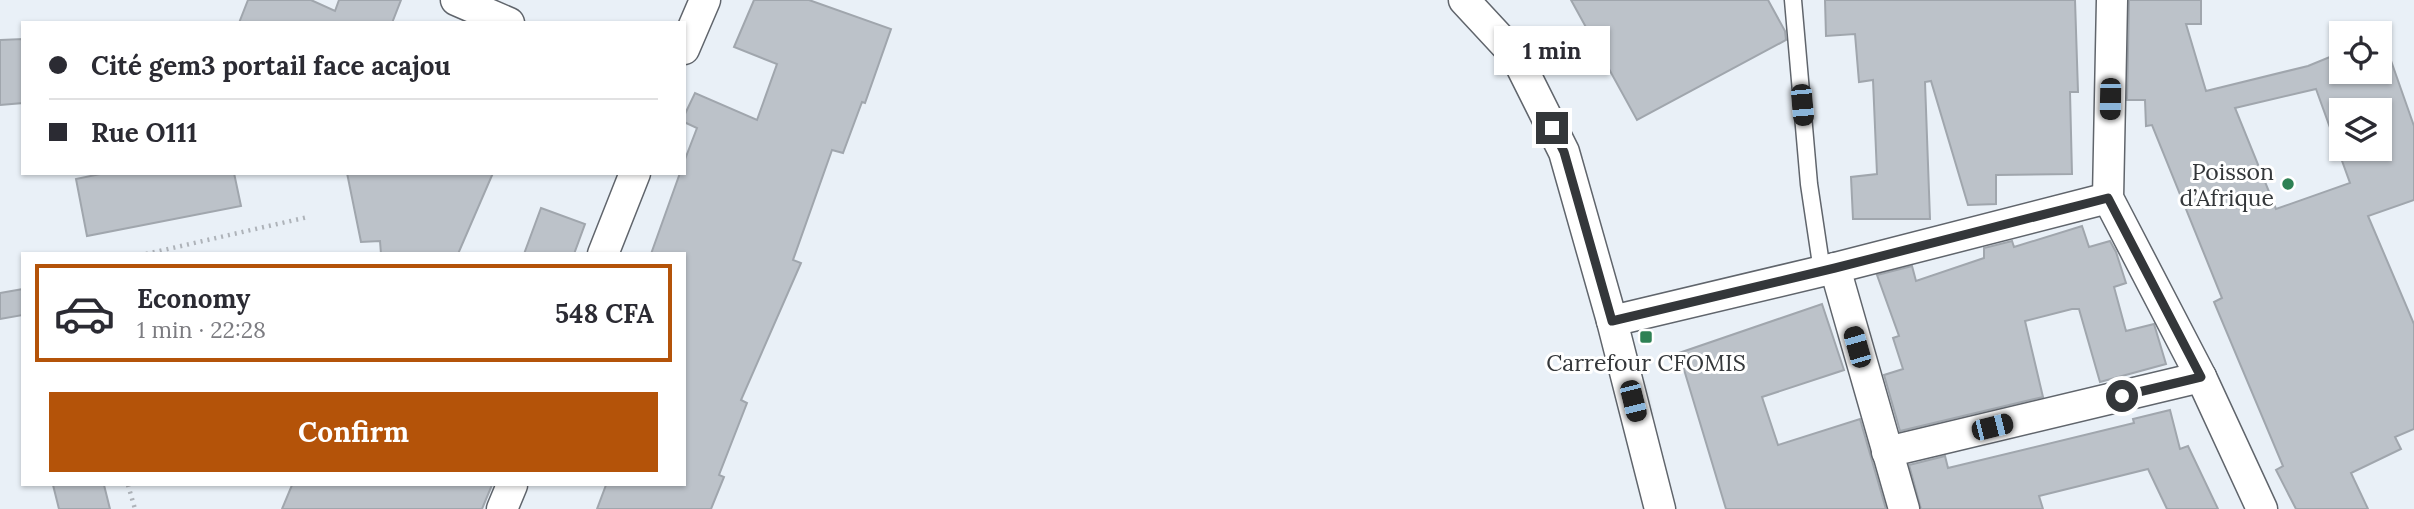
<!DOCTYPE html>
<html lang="en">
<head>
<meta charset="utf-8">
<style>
	:root { --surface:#fff; --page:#f7f7f7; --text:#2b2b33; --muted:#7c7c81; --line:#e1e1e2; --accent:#b45309 }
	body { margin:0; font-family:Lora,serif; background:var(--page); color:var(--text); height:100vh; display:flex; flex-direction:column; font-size:26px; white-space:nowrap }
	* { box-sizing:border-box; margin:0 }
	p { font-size:23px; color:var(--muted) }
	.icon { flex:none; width:38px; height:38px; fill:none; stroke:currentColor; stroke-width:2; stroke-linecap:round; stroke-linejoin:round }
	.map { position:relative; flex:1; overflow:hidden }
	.drawer { position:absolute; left:21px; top:252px; width:665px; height:234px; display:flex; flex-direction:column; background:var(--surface); border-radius:0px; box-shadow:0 2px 5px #0004 }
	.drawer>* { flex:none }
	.top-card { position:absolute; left:21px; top:21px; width:665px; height:154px; border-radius:0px; box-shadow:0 2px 5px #0004; display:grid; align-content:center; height:154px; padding:0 28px; background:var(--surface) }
	.tools { position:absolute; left:2329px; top:21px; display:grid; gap:14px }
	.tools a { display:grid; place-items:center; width:63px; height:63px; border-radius:0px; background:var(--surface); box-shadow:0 2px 5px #0004; font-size:35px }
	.end { position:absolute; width:32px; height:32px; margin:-16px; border:9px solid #34373a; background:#fff; box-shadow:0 0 0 4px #fff }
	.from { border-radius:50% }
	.bubble { position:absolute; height:49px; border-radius:0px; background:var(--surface); box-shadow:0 2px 5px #0004; font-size:23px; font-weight:700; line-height:49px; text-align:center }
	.car { position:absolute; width:21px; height:42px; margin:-21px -10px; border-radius:9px; box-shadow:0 0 5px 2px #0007; background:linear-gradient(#222 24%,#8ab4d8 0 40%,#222 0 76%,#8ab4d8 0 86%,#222 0) }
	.top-card b { display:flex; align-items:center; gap:24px; height:66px; font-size:26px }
	.top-card b+b { border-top:2px solid var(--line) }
	.top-card i { width:18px; height:18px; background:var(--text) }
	ul { padding:12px 0 0; list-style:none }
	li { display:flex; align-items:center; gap:21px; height:98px; margin:0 14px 10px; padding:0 14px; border:4px solid transparent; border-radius:0px }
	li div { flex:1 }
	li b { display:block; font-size:26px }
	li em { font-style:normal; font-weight:700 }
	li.current { border-color:var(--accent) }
	li>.icon { width:63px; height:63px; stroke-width:1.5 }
	.button { display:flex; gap:14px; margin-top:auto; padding:14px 28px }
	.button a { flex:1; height:80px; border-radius:0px; background:var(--accent); color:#fff; font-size:28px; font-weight:700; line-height:80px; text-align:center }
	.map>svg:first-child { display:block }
	.building { fill:#bcc2c9; stroke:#a0a6ad; stroke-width:2; fill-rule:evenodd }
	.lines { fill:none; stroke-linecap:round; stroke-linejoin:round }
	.lane-casing { stroke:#60656c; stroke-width:19 }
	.street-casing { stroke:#60656c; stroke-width:33 }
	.path { stroke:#aeb3b9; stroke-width:4.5; stroke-dasharray:2 5; stroke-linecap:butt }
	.lane { stroke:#fff; stroke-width:16 }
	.street { stroke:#fff; stroke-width:30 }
	.route { stroke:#34373a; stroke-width:9 }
	.poi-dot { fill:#2e8154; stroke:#fff; stroke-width:2.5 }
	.labels { text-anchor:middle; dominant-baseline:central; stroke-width:6; stroke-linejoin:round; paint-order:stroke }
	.poi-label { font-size:23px; fill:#34373a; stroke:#fff; text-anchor:end }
</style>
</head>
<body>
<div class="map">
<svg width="2414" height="509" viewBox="0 0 2414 509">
	<rect width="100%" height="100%" fill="#e9f0f7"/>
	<g class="building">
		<path d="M 248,0 L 311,0 L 335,11 L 339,0 L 401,0 L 392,23 L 239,23 Z"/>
		<path d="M 754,0 L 809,0 L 891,29 L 865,103 L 862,102 L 843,153 L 832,150 L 793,260 L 801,263 L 741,400 L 747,403 L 719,475 L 724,477 L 711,509 L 597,509 L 606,485 L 684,485 L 684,254 L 651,254 L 680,173 L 684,173 L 684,162 L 697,128 L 684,122 L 684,116 L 695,93 L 757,120 L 777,64 L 734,47 Z"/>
		<path d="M 1571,0 L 1768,0 L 1785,31 L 1786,40 L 1637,120 Z"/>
		<path d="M 1825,0 L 2075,0 L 2078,92 L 2070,92 L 2072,174 L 1996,175 L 1996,204 L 1968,205 L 1931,81 L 1925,82 L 1930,219 L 1853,219 L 1851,177 L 1877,174 L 1873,80 L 1859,82 L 1855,34 L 1826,36 Z"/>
		<path d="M 2129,0 L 2201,0 L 2201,24 L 2186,24 L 2206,91 L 2308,66 L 2342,52 L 2342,72 L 2380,72 L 2383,38 L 2414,126 L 2414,200 L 2368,216 L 2414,324 L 2414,429 L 2395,437 L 2401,449 L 2351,473 L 2368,509 L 2296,509 L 2276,470 L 2283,466 L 2214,302 L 2222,298 L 2152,125 L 2146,126 L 2145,100 L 2127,100 ZM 2316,89 L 2350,183 L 2276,209 L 2235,108 ZM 2342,110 L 2380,110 L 2380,149 L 2342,149 Z"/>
		<path d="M 23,39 L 23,103 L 0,105 L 0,40 Z"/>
		<path d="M 105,173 L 234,173 L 241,206 L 87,236 L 76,179 Z"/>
		<path d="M 347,173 L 493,173 L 458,254 L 381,254 L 380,241 L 361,242 Z"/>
		<path d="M 541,208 L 585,224 L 574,254 L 524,254 Z"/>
		<path d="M 2082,226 L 2089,247 L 2110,241 L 2116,252 L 2126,283 L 2114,287 L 2126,331 L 2154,324 L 2166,364 L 2100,382 L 2079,309 L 2072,309 L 2025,321 L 2043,397 L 1900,431 L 1884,375 L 1903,369 L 1893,338 L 1899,336 L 1877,275 L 1912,266 L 1916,281 L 1984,258 L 1984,248 L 2012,241 L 2014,247 Z"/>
		<path d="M 23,289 L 23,315 L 0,319 L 0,293 Z"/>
		<path d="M 1822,304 L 1844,370 L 1762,397 L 1778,445 L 1860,419 L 1886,509 L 1726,509 L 1679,353 Z"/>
		<path d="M 2170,410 L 2180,449 L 2188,446 L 2218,509 L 2167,509 L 2148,469 L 2039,496 L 2043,509 L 1921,509 L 1909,465 L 1945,456 L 1948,468 L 2134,423 L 2133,419 Z"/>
		<path d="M 53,485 L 104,485 L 110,509 L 59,509 Z"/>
		<path d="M 292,485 L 492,485 L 482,509 L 282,509 Z"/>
	</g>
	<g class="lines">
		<defs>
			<path id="lane" d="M 1793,0 L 1809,184 L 1822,271"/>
			<g id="street">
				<path d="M 456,0 L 509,23"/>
				<path d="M 1464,0 L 1516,56 L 1564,152 L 1612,321 L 1660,509"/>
				<path d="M 2112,0 L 2108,198 L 2201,377 L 2262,509"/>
				<path d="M 684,49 L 705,0"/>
				<path d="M 603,254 L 635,173"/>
				<path d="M 1835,268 L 1904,509"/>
				<path d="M 1612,321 L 1835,268 L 2108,198"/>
				<path d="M 1887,452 L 2201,377"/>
				<path d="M 502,509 L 512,485"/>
			</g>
		</defs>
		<use href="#lane" class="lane-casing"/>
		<use href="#street" class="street-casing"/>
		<g class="path">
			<path d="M 146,254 L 308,217"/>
			<path d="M 128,485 L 135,509"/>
		</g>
		<use href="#lane" class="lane"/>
		<use href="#street" class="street"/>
	</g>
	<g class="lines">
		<path class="route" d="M 1552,128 L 1564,152 L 1612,321 L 1835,268 L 2108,198 L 2201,377 L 2122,396"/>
	</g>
	<g class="poi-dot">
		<circle cx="2288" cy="184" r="7"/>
		<rect x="1639" y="330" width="14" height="14" rx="3.5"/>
	</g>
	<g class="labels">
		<g class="poi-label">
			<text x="2274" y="171">Poisson<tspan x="2274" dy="26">d’Afrique</tspan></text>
			<text x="1646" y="362" text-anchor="middle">Carrefour CFOMIS</text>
		</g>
	</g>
</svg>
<div class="tools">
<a><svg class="icon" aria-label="locate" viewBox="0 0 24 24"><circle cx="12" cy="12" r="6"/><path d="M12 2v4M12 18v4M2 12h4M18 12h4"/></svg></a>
<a><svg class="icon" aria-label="layers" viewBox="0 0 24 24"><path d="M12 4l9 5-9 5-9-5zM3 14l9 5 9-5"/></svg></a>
</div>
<i class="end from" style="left:2122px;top:396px"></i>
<i class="end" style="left:1552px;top:128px"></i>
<div class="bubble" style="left:1494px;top:26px;width:116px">1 min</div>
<i class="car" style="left:2110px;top:99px;rotate:181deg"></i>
<i class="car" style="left:1802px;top:105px;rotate:175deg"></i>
<i class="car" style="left:1857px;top:347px;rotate:344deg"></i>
<i class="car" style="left:1633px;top:401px;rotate:166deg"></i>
<i class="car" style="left:1992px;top:427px;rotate:76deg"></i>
<div class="top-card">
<b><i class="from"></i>Cité gem3 portail face acajou</b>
<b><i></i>Rue O111</b>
</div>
<section class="drawer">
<ul>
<li class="current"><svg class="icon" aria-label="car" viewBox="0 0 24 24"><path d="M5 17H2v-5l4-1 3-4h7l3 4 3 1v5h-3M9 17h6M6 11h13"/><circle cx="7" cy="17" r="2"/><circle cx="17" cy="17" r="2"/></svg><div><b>Economy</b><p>1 min · 22:28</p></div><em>548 CFA</em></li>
</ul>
<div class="button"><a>Confirm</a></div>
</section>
</div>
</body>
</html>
